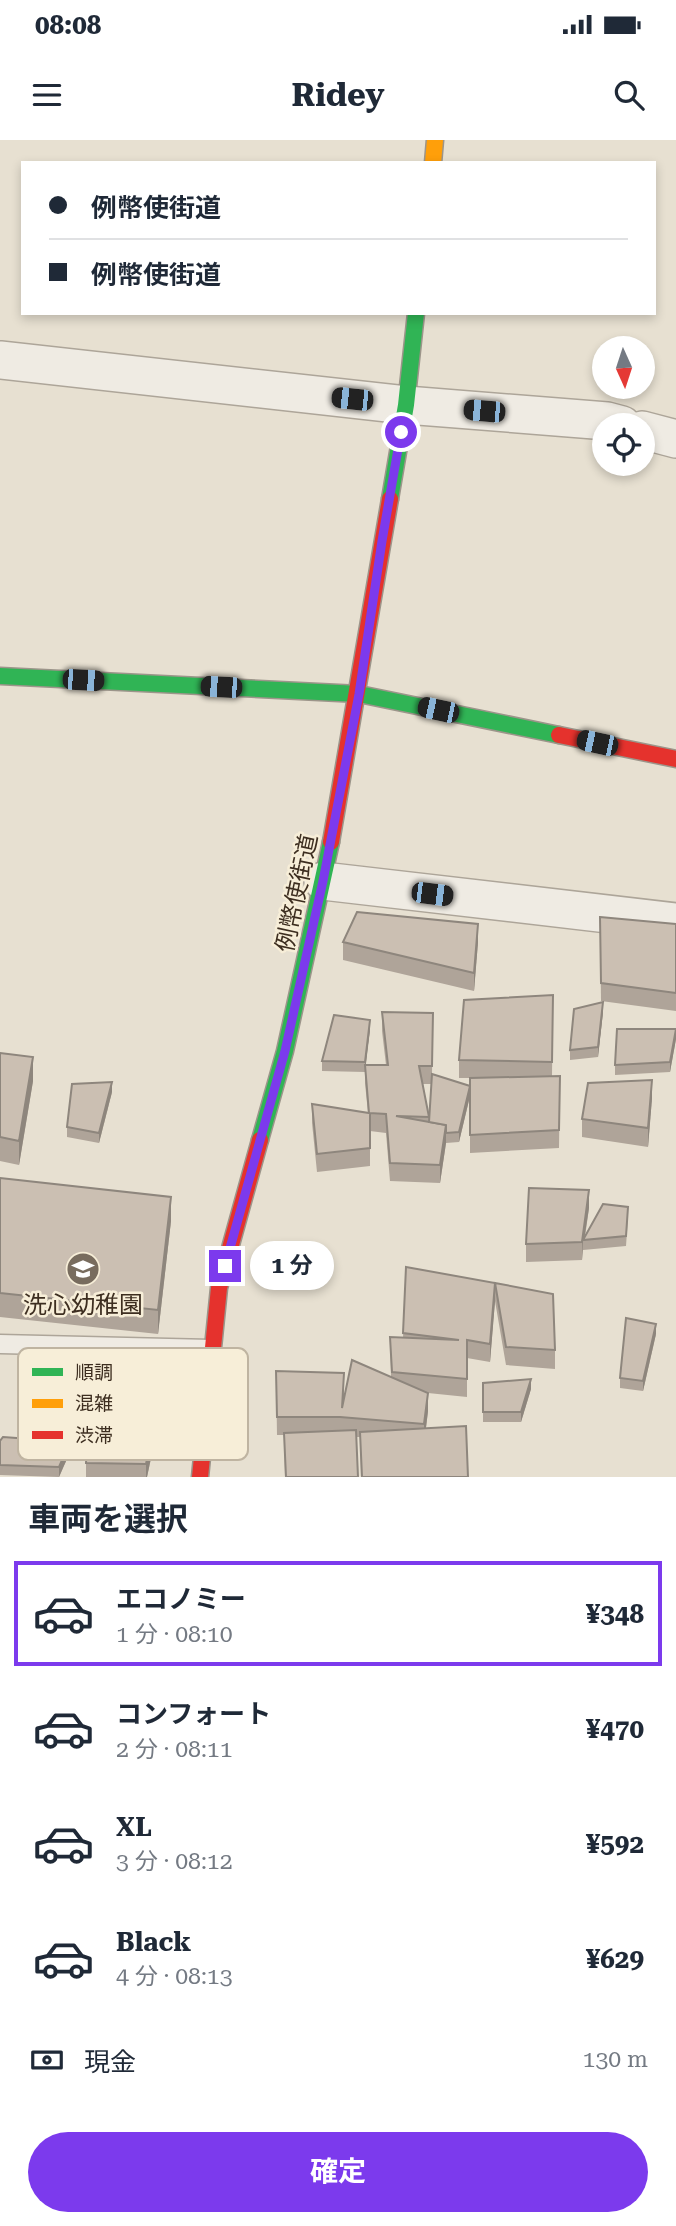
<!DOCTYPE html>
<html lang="ja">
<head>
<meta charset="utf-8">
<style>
	:root { --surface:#fff; --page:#f6f6f7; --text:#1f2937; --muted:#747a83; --line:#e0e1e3; --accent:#7c3aed }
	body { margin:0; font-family:"Roboto Serif","Noto Sans JP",serif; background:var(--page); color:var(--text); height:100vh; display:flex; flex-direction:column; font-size:26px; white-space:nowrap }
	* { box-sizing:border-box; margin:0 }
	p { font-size:23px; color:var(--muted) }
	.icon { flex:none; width:38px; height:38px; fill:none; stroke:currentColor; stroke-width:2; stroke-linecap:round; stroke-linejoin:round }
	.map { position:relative; height:1337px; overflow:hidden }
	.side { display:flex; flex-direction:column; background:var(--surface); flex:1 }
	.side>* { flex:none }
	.top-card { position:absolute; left:21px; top:21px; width:635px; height:154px; border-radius:0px; box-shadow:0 4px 10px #0003; display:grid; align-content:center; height:154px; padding:0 28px; background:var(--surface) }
	.needle { width:46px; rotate:177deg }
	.tools { position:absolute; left:592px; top:196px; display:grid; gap:14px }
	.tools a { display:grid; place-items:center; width:63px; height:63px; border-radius:50%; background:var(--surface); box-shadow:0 4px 10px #0003; font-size:35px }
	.end { position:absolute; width:32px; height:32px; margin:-16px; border:9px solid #7c3aed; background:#fff; box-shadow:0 0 0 4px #fff }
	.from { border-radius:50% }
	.bubble { position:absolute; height:49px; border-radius:24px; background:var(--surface); box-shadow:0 4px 10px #0003; font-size:23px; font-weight:700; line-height:49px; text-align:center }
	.car { position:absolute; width:21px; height:42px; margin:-21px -10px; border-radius:9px; box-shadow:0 0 5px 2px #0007; background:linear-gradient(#222 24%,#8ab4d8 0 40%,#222 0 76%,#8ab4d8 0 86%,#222 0) }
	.top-card b { display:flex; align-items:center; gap:24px; height:66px; font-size:26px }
	.top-card b+b { border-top:2px solid var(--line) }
	.top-card i { width:18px; height:18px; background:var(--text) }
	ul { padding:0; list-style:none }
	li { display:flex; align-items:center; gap:21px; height:105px; margin:0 14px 10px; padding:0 14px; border:4px solid transparent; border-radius:0px }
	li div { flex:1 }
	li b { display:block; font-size:26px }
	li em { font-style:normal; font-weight:700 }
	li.on { border-color:var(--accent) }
	li>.icon { width:63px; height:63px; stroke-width:1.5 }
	h2 { padding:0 28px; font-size:32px; line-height:84px }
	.pay { display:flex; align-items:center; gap:18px; height:77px; padding:0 28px; font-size:26px }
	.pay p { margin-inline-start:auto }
	.action { display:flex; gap:14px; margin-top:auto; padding:14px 28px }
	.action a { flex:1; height:80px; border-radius:42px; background:var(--accent); color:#fff; font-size:28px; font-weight:700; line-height:80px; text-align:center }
	.status { display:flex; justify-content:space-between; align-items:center; height:49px; padding:0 35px; background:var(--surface); direction:ltr }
	.status svg { height:19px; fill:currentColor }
	header { display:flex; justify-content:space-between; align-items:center; height:91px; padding:0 28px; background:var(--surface); font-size:32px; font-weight:700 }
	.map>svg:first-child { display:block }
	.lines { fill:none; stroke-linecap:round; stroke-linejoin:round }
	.lane-casing { stroke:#ada599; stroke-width:21 }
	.street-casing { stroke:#ada599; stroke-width:40 }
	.fast-casing { stroke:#9c958a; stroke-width:19 }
	.slow-casing { stroke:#9c958a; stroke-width:19 }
	.jam-casing { stroke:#9c958a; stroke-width:19 }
	.lane { stroke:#efebe3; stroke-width:18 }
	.street { stroke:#efebe3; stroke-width:37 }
	.fast { stroke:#30b455; stroke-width:16 }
	.slow { stroke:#ff9f0a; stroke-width:16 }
	.jam { stroke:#e5322d; stroke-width:16 }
	.wall { fill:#afa499; fill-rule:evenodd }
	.shaded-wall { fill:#8e867d }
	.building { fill:#cbbfb2; stroke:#8e867d; stroke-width:2 }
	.route { stroke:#7c3aed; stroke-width:9 }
	.labels { text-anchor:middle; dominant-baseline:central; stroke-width:5; stroke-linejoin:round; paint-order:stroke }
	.street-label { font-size:24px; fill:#3d2e20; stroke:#f7eed8 }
	.poi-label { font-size:24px; fill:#3d2e20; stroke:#f7eed8 }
	.key { fill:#f7eed8; stroke:#bfb4a1; stroke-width:2 }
	.key-label { font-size:19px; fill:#3d2e20 }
</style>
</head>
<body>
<div class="status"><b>08:08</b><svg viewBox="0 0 49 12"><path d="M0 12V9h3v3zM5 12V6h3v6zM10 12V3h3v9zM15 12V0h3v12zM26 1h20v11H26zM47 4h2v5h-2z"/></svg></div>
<header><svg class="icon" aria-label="menu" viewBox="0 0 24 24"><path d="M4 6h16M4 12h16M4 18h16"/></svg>Ridey<svg class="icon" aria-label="search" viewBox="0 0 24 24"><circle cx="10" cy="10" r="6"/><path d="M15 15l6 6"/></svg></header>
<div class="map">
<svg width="676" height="1337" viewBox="0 0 676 1337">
	<rect width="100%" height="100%" fill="#e7e0d1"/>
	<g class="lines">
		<defs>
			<path id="lane" d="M 0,1204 L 211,1209"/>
			<g id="street">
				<path d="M 0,220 L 406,265 L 607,281 L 622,285"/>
				<path d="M 642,290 L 676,299"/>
				<path d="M 323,741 L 676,782"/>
			</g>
			<g id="fast">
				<path d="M 390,359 L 406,265 L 416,173"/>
				<path d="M 0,536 L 359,554 L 559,595"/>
				<path d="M 260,1000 L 285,911 L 331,702"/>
			</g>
			<path id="slow" d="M 433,23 L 435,0"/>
			<g id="jam">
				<path d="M 559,595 L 676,619"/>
				<path d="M 331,702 L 390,359"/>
				<path d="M 200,1337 L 219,1148 L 260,1000"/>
			</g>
		</defs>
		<use href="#lane" class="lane-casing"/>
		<use href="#street" class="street-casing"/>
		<use href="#fast" class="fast-casing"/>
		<use href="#slow" class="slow-casing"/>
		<use href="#jam" class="jam-casing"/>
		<use href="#lane" class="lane"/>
		<use href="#street" class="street"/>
		<use href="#fast" class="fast"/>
		<use href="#slow" class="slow"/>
		<use href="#jam" class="jam"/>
	</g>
	<g class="wall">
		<path d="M 600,777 L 676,784 L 676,871 L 601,861 Z"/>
		<path d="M 343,802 L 478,802 L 474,851 L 343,820 Z"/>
		<path d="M 553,855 L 552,936 L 560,936 L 559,1008 L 470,1013 L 470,956 L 459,1002 L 446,1003 L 440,1043 L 390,1041 L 386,993 L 370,991 L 370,1026 L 317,1032 L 312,983 L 312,964 L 368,973 L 365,943 L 365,927 L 365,932 L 322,931 L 322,921 L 370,890 L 365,925 L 386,925 L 382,891 L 382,872 L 433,873 L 432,934 L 470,946 L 470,938 L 459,938 L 459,920 ZM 423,944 L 432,944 L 429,977 Z"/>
		<path d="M 603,872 L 598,917 L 570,920 L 570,910 Z"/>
		<path d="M 676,899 L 670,932 L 615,935 L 615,925 Z"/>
		<path d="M 0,913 L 33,941 L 19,1025 L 0,1021 Z"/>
		<path d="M 112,952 L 99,1003 L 67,997 L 67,987 Z"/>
		<path d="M 652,958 L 648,1007 L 582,997 L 582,979 Z"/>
		<path d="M 0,1038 L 171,1081 L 158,1194 L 0,1177 Z"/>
		<path d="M 589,1068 L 585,1097 L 628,1077 L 626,1106 L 583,1110 L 582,1120 L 526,1122 L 526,1104 Z"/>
		<path d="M 406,1127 L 495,1143 L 555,1210 L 555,1229 L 506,1225 L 495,1161 L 490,1222 L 467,1218 L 467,1257 L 428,1253 L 428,1271 L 426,1288 L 468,1337 L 361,1337 L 360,1297 L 356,1297 L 358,1337 L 285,1337 L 284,1295 L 277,1295 L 276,1231 L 344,1251 L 344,1257 L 391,1236 L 390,1197 L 403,1198 Z"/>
		<path d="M 656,1194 L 643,1251 L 620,1248 L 620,1238 Z"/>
		<path d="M 167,1242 L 147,1337 L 86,1337 L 86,1323 Z"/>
		<path d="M 483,1243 L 531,1249 L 521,1282 L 483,1282 Z"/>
		<path d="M 0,1301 L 70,1312 L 59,1337 L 0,1335 Z"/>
	</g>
	<g class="shaded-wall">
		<path d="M 478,784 L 478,802 L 474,851 L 474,833 Z"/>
		<path d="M 603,862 L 603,872 L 598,917 L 598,907 Z"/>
		<path d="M 370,880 L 370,890 L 365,932 L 365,922 Z"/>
		<path d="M 676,889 L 676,899 L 670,932 L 670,922 Z"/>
		<path d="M 33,917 L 33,941 L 19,1025 L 19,1001 Z"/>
		<path d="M 652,940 L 652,958 L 648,1007 L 648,988 Z"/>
		<path d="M 112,942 L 112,952 L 99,1003 L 99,993 Z"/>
		<path d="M 470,946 L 470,956 L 459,1002 L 459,992 Z"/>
		<path d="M 446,985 L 446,1003 L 440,1043 L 440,1025 Z"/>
		<path d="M 589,1050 L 589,1068 L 584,1100 L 583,1100 L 582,1120 L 582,1102 Z"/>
		<path d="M 171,1057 L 171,1081 L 158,1194 L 158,1170 Z"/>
		<path d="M 495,1143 L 495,1161 L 490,1222 L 490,1204 Z"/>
		<path d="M 656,1184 L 656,1194 L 643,1251 L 643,1241 Z"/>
		<path d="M 167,1223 L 167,1242 L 147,1337 L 146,1337 L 146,1324 Z"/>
		<path d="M 531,1239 L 531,1249 L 521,1282 L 521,1272 Z"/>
		<path d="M 428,1253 L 428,1271 L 424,1303 L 424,1284 Z"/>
		<path d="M 70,1302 L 70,1312 L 59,1337 L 59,1327 Z"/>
	</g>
	<g class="building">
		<path d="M 357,772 L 478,784 L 474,833 L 343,802 Z"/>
		<path d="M 600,777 L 676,784 L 676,853 L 601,843 Z"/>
		<path d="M 553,855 L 552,922 L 459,920 L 464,860 Z"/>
		<path d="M 603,862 L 598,907 L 570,910 L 574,869 Z"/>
		<path d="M 382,872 L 433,873 L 432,926 L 419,926 L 429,977 L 396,976 L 446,985 L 440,1025 L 390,1023 L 386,974 L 370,973 L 370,1008 L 317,1014 L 312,964 L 369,973 L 365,925 L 388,925 Z"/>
		<path d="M 334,875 L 370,880 L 365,922 L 322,921 Z"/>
		<path d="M 617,889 L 676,889 L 670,922 L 615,925 Z"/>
		<path d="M 0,913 L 33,917 L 19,1001 L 0,997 Z"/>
		<path d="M 432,934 L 470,946 L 459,992 L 446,993 L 446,985 L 429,982 Z"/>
		<path d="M 560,936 L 559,990 L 470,995 L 470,938 Z"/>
		<path d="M 652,940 L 648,988 L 582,979 L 588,943 Z"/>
		<path d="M 112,942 L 99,993 L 67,987 L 72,944 Z"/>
		<path d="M 0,1038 L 171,1057 L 158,1170 L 0,1153 Z"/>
		<path d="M 529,1048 L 589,1050 L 582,1102 L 526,1104 Z"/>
		<path d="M 603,1064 L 628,1067 L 626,1096 L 583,1100 Z"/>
		<path d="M 406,1127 L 495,1143 L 490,1204 L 467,1200 L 467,1239 L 392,1232 L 390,1197 L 459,1200 L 403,1193 Z"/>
		<path d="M 495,1143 L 553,1154 L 555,1210 L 506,1207 Z"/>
		<path d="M 626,1178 L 656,1184 L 643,1241 L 620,1238 Z"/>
		<path d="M 92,1219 L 167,1223 L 146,1324 L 86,1323 Z"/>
		<path d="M 352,1220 L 428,1253 L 424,1284 L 340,1277 L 277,1277 L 276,1231 L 344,1233 L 342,1268 Z"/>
		<path d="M 531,1239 L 521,1272 L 483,1272 L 483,1243 Z"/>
		<path d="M 466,1286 L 468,1337 L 362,1337 L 360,1292 Z"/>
		<path d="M 356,1290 L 358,1337 L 286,1337 L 284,1293 Z"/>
		<path d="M 3,1297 L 70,1302 L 59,1327 L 0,1325 L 0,1301 Z"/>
	</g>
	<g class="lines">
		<path class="route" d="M 225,1126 L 285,911 L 323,741 L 359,554 L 382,401 L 401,292"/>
	</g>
	<defs>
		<symbol id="school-disc" viewBox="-11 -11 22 22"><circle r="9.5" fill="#786c5e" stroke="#f7eed8"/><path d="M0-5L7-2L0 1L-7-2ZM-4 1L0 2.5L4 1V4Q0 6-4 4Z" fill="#fff"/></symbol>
	</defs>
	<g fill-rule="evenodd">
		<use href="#school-disc" x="64" y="1110" width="38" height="38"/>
	</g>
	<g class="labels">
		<g class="street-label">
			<text transform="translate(297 753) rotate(-78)">例幣使街道</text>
		</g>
		<g class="poi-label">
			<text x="83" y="1165">洗心幼稚園</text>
		</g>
	</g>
	<rect x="18" y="1208" width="230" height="112" rx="10" class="key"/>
	<rect x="32" y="1228" width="31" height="8" fill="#30b455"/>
	<rect x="32" y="1259" width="31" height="9" fill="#ff9f0a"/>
	<rect x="32" y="1291" width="31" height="8" fill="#e5322d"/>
	<g class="key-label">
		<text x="75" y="1239">順調</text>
		<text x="75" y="1270">混雑</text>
		<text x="75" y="1302">渋滞</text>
	</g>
</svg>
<div class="tools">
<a><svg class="needle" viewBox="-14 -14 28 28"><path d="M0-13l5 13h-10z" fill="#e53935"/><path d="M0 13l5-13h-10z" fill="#747a83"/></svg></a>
<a><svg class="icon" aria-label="locate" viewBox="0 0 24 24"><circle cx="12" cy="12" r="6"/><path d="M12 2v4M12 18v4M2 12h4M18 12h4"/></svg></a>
</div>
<i class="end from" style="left:401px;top:292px"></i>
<i class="end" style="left:225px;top:1126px"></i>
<div class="bubble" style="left:250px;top:1101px;width:84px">1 分</div>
<i class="car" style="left:352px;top:259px;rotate:276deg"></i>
<i class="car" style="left:484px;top:271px;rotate:275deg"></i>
<i class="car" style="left:83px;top:540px;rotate:93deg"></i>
<i class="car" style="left:221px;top:547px;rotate:273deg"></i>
<i class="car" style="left:438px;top:570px;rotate:282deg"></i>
<i class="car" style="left:597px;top:603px;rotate:282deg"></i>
<i class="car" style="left:432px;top:754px;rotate:97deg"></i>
<div class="top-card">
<b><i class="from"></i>例幣使街道</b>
<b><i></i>例幣使街道</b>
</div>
</div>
<section class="side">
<h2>車両を選択</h2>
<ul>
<li class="on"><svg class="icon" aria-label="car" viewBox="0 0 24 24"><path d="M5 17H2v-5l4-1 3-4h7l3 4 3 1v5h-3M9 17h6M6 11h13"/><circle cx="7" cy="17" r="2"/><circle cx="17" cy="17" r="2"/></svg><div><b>エコノミー</b><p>1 分 · 08:10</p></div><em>¥348</em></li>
<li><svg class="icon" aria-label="car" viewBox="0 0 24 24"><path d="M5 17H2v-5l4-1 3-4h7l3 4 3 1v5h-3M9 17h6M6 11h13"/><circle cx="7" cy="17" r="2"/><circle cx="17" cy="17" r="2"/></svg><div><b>コンフォート</b><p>2 分 · 08:11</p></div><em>¥470</em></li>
<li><svg class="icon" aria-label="car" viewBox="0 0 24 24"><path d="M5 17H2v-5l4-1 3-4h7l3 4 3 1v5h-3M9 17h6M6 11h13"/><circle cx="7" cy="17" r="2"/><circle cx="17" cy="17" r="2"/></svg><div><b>XL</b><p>3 分 · 08:12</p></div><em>¥592</em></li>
<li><svg class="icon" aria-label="car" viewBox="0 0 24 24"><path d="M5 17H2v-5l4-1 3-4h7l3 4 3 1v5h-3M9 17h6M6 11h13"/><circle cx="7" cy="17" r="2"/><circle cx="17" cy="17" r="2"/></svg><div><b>Black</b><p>4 分 · 08:13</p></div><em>¥629</em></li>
</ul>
<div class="pay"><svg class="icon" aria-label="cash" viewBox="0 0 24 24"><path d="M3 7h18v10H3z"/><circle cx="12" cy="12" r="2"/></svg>現金<p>130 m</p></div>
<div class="action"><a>確定</a></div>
</section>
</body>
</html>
